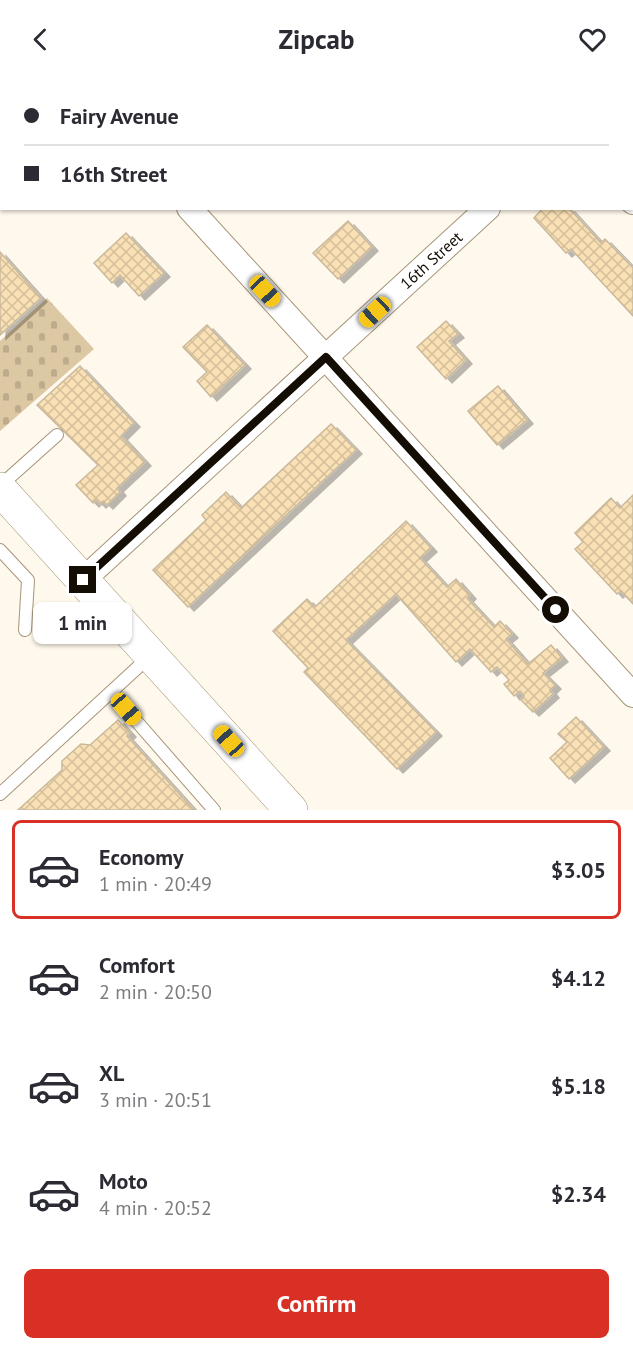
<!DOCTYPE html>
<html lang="en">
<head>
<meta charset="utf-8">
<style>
	:root { --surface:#fff; --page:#f7f7f7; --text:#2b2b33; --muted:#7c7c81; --line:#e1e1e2; --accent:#d93025 }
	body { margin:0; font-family:"PT Sans",sans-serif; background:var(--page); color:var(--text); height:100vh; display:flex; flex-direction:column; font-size:22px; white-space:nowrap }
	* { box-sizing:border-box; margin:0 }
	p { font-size:20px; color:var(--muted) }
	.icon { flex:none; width:33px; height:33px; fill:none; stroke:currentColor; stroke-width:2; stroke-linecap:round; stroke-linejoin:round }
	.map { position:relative; height:732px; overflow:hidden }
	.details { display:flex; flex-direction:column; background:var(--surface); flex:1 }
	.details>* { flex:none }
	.hud { position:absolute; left:0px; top:0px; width:633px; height:132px; box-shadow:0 2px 4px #0004; display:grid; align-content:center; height:132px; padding:0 24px; background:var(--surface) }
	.end { position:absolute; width:27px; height:27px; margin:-14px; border:8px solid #130d04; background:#fff; box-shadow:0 0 0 3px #fff }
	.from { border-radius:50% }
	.bubble { position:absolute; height:42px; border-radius:9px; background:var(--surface); box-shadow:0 2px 4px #0004; font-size:20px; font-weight:600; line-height:42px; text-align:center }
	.car { position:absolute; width:18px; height:36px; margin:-18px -9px; border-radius:8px; box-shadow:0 0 4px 2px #0007; background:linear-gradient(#f5c518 24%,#345 0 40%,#f5c518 0 76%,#345 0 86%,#f5c518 0) }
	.hud b { display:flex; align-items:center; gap:21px; height:57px; font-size:22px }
	.hud b+b { border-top:2px solid var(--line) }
	.hud i { width:15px; height:15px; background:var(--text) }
	ul { padding:10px 0 0; list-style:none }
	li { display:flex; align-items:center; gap:18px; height:99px; margin:0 12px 9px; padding:0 12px; border:3px solid transparent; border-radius:9px }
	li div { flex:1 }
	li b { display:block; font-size:22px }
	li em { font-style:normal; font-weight:600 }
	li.current { border-color:var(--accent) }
	li>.icon { width:54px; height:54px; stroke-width:1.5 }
	.button { display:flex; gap:12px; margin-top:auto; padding:12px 24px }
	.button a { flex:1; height:69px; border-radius:9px; background:var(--accent); color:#fff; font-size:24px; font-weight:600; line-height:69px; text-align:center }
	header { display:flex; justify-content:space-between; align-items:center; height:78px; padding:0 24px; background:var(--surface); font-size:27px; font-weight:600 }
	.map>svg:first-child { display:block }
	.cemetery { fill:url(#cemetery-stones) }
	.building { fill:url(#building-cross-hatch); stroke:#c9b99c; stroke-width:1.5; filter:url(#shadow) }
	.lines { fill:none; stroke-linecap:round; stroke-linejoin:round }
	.service-casing { stroke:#a6967a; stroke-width:14 }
	.minor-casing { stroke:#a6967a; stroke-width:26 }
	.secondary-casing { stroke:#a6967a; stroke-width:34 }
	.service { stroke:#fff; stroke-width:12 }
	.minor { stroke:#fff; stroke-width:24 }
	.secondary { stroke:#fff; stroke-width:33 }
	.route { stroke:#130d04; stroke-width:8 }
	.labels { text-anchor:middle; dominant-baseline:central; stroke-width:5; stroke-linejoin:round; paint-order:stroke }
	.street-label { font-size:16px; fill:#130d04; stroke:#fff }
</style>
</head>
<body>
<header><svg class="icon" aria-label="back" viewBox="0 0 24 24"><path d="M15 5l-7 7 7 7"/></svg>Zipcab<svg class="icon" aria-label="heart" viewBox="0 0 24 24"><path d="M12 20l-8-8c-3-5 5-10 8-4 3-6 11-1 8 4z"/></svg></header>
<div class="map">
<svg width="633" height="732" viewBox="0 0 633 732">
	<defs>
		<pattern id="cemetery-stones" width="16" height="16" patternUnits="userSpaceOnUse" patternTransform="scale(1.5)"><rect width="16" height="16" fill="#ddc8a4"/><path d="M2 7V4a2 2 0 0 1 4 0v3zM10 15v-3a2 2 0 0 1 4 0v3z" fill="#bdab8c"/></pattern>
		<pattern id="building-cross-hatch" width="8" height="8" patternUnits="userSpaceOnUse" patternTransform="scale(1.5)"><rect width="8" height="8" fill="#f9e0b5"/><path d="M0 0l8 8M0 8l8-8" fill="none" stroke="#d5bf9a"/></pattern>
		<filter id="shadow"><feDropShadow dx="6" dy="4" stdDeviation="0" flood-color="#0004"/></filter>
	</defs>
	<rect width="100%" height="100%" fill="#fff8ec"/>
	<path class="cemetery" d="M 47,220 L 94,271 L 0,353 L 0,263 Z"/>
	<g class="building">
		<path d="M 543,130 L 569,130 L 601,165 L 605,161 L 633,190 L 633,238 L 571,171 L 566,175 L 534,140 Z"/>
		<path d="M 348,143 L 372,169 L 338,201 L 313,175 Z"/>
		<path d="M 126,155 L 164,195 L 139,218 L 120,197 L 112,205 L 94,185 Z"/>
		<path d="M 0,174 L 41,220 L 0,257 Z"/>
		<path d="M 446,243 L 458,256 L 449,263 L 466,282 L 446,301 L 417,269 Z"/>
		<path d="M 207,247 L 245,287 L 211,319 L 197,303 L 207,294 L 183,269 Z"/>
		<path d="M 80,288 L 134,345 L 121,358 L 145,384 L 117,410 L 120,414 L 107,427 L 103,423 L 100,426 L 96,422 L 93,425 L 76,407 L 98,387 L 37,327 Z"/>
		<path d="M 498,308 L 527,342 L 497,367 L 468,333 Z"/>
		<path d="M 331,346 L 356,372 L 188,529 L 153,492 L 206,442 L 202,437 L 226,414 L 241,430 Z"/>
		<path d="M 633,417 L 633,526 L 621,513 L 617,516 L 575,471 L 583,464 L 575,455 L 611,420 L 620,430 Z"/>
		<path d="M 406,443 L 431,470 L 420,480 L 447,509 L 456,501 L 470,517 L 467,520 L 494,549 L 500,543 L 512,556 L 506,561 L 528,586 L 551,567 L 562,580 L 543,595 L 555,607 L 550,612 L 553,616 L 533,634 L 521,622 L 524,618 L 520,613 L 514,618 L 504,606 L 509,602 L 497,589 L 491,594 L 470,571 L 456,584 L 396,516 L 346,562 L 436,654 L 397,691 L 304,594 L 308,590 L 273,553 L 307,521 L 315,529 Z"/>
		<path d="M 576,639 L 604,669 L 569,701 L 550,680 L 567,664 L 558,656 Z"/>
		<path d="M 118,642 L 130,655 L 127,658 L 194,732 L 18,732 L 62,692 L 62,683 L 81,666 L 90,667 Z"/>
	</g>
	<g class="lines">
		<defs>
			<g id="service">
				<path d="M 0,408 L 57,357"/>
				<path d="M 0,472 L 28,502 L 25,552"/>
				<path d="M 111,614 L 214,732"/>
				<path d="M 0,716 L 149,579"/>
			</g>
			<g id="minor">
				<path d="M 68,0 L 69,2"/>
				<path d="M 522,0 L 523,2"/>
				<path d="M 628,2 L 630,0"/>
				<path d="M 632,123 L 633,124"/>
				<path d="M 189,130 L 633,617"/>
				<path d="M 83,502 L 488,130"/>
			</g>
			<path id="secondary" d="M 0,411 L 291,732"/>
		</defs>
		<use href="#service" class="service-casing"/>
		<use href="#minor" class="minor-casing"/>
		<use href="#secondary" class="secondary-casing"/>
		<use href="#service" class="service"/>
		<use href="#minor" class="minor"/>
		<use href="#secondary" class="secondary"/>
	</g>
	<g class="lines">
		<path class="route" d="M 83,502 L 326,279 L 556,532"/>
	</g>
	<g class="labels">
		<g class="street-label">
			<text transform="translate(431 182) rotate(-42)">16th Street</text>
		</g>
	</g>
</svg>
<i class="end from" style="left:556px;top:532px"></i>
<i class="end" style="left:83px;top:502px"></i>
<div class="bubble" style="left:33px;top:524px;width:99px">1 min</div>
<i class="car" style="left:265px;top:213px;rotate:137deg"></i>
<i class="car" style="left:375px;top:234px;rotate:227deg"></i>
<i class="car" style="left:126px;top:631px;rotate:139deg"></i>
<i class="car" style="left:229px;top:663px;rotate:318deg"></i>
<div class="hud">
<b><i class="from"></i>Fairy Avenue</b>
<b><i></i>16th Street</b>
</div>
</div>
<section class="details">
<ul>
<li class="current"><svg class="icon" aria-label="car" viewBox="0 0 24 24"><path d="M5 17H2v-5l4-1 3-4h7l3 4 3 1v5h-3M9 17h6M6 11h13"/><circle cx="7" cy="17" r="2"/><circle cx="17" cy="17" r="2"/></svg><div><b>Economy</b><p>1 min · 20:49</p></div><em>$3.05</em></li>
<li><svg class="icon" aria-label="car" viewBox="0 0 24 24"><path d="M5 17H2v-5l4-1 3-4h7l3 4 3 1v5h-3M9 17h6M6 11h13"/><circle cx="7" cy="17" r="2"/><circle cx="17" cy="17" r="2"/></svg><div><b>Comfort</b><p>2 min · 20:50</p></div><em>$4.12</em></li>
<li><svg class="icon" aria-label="car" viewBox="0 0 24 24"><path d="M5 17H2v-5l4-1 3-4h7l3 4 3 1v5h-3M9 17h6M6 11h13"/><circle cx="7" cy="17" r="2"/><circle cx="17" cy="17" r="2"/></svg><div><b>XL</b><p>3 min · 20:51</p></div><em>$5.18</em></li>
<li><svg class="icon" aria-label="car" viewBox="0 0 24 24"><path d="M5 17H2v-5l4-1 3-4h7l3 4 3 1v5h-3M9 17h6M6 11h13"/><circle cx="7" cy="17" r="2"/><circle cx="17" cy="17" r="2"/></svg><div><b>Moto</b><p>4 min · 20:52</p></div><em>$2.34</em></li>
</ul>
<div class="button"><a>Confirm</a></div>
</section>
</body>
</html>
